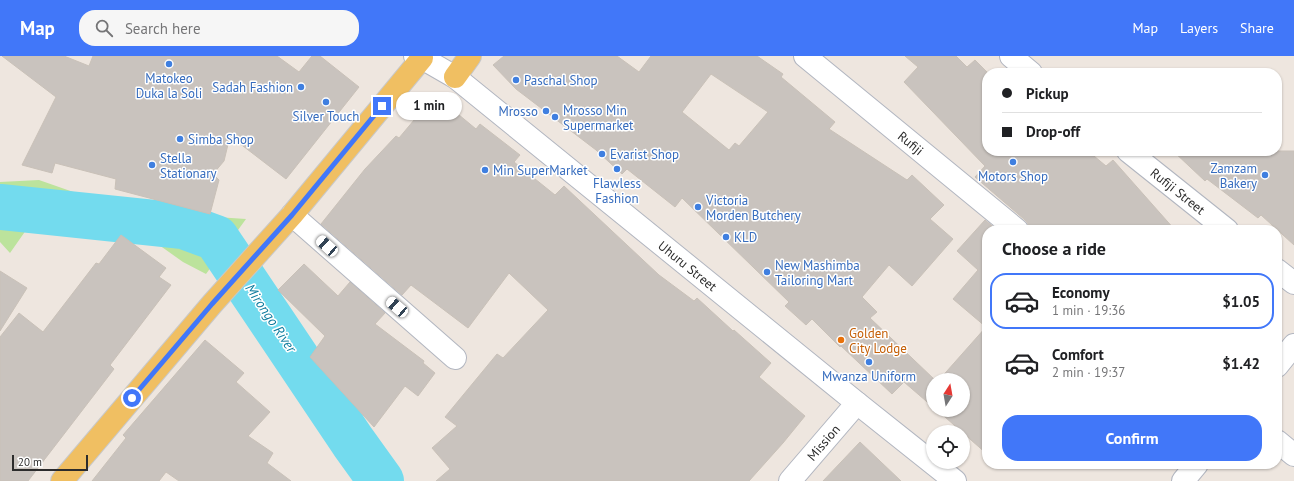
<!DOCTYPE html>
<html lang="en">
<head>
<meta charset="utf-8">
<style>
	:root { --surface:#fff; --page:#f6f6f6; --text:#202124; --muted:#757577; --line:#e0e0e0; --accent:#4177f9 }
	body { margin:0; font-family:"PT Sans",sans-serif; background:var(--page); color:var(--text); height:100vh; display:flex; flex-direction:column; font-size:15px; white-space:nowrap }
	* { box-sizing:border-box; margin:0 }
	p { font-size:13px; color:var(--muted) }
	.icon { flex:none; width:22px; height:22px; fill:none; stroke:currentColor; stroke-width:2; stroke-linecap:round; stroke-linejoin:round }
	.map { position:relative; flex:1; overflow:hidden }
	.sheet { position:absolute; left:982px; top:169px; width:300px; height:244px; display:flex; flex-direction:column; background:var(--surface); border-radius:16px; box-shadow:0 1px 3px #0004 }
	.sheet>* { flex:none }
	.top-card { position:absolute; left:982px; top:12px; width:300px; height:88px; border-radius:16px; box-shadow:0 1px 3px #0004; display:grid; align-content:center; height:88px; padding:0 20px; background:var(--surface) }
	.needle { width:26px; rotate:11deg }
	.controls { position:absolute; left:926px; top:317px; display:grid; gap:8px }
	.controls a { display:grid; place-items:center; width:44px; height:44px; border-radius:50%; background:var(--surface); box-shadow:0 1px 3px #0004; font-size:20px }
	.scale { position:absolute; left:12px; bottom:10px; width:76px; box-sizing:border-box; padding-left:4px; border:2px solid #2c2c2c; border-top:0; font-size:11px; line-height:14px; white-space:nowrap; color:#2c2c2c; -webkit-text-stroke:3px #fff; paint-order:stroke }
	.end { position:absolute; width:18px; height:18px; margin:-9px; border:5px solid #4177f9; background:#fff; box-shadow:0 0 0 2px #fff }
	.from { border-radius:50% }
	.bubble { position:absolute; height:28px; border-radius:14px; background:var(--surface); box-shadow:0 1px 3px #0004; font-size:13px; font-weight:700; line-height:28px; text-align:center }
	.car { position:absolute; width:12px; height:24px; margin:-12px -6px; border-radius:5px; box-shadow:0 0 3px 1px #0007; background:linear-gradient(#fff 24%,#345 0 40%,#fff 0 76%,#345 0 86%,#fff 0) }
	.top-card b { display:flex; align-items:center; gap:14px; height:38px; font-size:15px }
	.top-card b+b { border-top:1px solid var(--line) }
	.top-card i { width:10px; height:10px; background:var(--text) }
	ul { padding:0; list-style:none }
	li { display:flex; align-items:center; gap:12px; height:56px; margin:0 8px 6px; padding:0 12px; border:2px solid transparent; border-radius:16px }
	li div { flex:1 }
	li b { display:block; font-size:15px }
	li em { font-style:normal; font-weight:700 }
	li.current { border-color:var(--accent) }
	li>.icon { width:36px; height:36px; stroke-width:1.5 }
	h2 { padding:0 20px; font-size:18px; line-height:48px }
	.primary-button { display:flex; gap:8px; margin-top:auto; padding:8px 20px }
	.primary-button a { flex:1; height:46px; border-radius:16px; background:var(--accent); color:#fff; font-size:16px; font-weight:700; line-height:46px; text-align:center }
	header { display:flex; align-items:center; gap:24px; box-sizing:border-box; height:56px; padding:0 20px; background:var(--accent); color:#fff }
	header strong { font-size:19px }
	nav { display:flex; gap:22px; margin-inline-start:auto; font-size:14px }
	.search { width:280px; height:36px; background:var(--page); display:flex; align-items:center; gap:10px; box-sizing:border-box; padding:0 14px; border-radius:16px; color:var(--muted); font-size:15px }
	.map>svg:first-child { display:block }
	.green { fill:#bce39c }
	.lines { fill:none; stroke-linecap:round; stroke-linejoin:round }
	.river { stroke:#73dbee; stroke-width:46 }
	.building { fill:#c9c3be; stroke:#c9c1b8; fill-rule:evenodd }
	.minor-casing { stroke:#b2b6c0; stroke-width:24 }
	.major-casing { stroke:#c8c8c8; stroke-width:24 }
	.minor { stroke:#fff; stroke-width:22 }
	.major { stroke:#f0bf62; stroke-width:22 }
	.route { stroke:#4177f9; stroke-width:5 }
	.shop-dot { fill:#3f7fe0; stroke:#fff; stroke-width:1.5 }
	.food-dot { fill:#e8710a; stroke:#fff; stroke-width:1.5 }
	.labels { text-anchor:middle; dominant-baseline:central; stroke-width:3; stroke-linejoin:round; paint-order:stroke }
	.shop-label { font-size:13px; fill:#366cbe; stroke:#fff; text-anchor:start }
	.street-label { font-size:13px; fill:#2c2c2c; stroke:#fff }
	.food-label { font-size:13px; fill:#c56008; stroke:#fff; text-anchor:start }
	.water-label { font-size:14px; font-style:italic; fill:#0e7c9e; stroke:#fff }
</style>
</head>
<body>
<header>
<strong>Map</strong>
<div class="search"><svg class="icon" aria-label="search" viewBox="0 0 24 24"><circle cx="10" cy="10" r="6"/><path d="M15 15l6 6"/></svg>Search here</div>
<nav><a>Map</a><a>Layers</a><a>Share</a></nav>
</header>
<div class="map">
<svg width="1294" height="425" viewBox="0 0 1294 425">
	<rect width="100%" height="100%" fill="#eee6df"/>
	<path class="green" d="M 39,124 L 99,145 L 187,159 L 246,163 L 206,218 L 183,206 L 138,174 L 88,176 L 31,167 L 10,197 L 0,186 L 0,126 Z"/>
	<g class="lines">
		<path class="river" d="M 0,151 L 183,170 L 216,182 L 353,386 L 381,425"/>
	</g>
	<g class="building">
		<path d="M 2,0 L 64,0 L 89,10 L 93,0 L 277,0 L 299,16 L 312,0 L 320,0 L 359,31 L 286,123 L 230,80 L 224,105 L 213,118 L 219,124 L 210,158 L 115,133 L 116,123 L 55,107 L 52,117 L 22,109 L 56,41 Z"/>
		<path d="M 504,0 L 617,0 L 639,16 L 651,0 L 757,0 L 783,18 L 781,21 L 835,66 L 829,73 L 907,124 L 912,119 L 944,149 L 930,163 L 953,183 L 912,230 L 889,209 L 862,241 L 877,256 L 870,262 L 935,324 L 933,324 L 933,351 L 904,326 L 892,338 L 841,290 L 840,291 L 812,263 L 806,269 L 785,250 L 789,246 L 682,142 L 675,151 L 627,113 L 622,118 L 596,94 L 516,33 L 493,9 ZM 711,18 L 768,56 L 739,90 L 735,87 L 729,94 L 682,56 Z"/>
		<path d="M 905,0 L 956,0 L 967,11 L 975,4 L 987,16 L 987,95 L 1088,95 L 1106,110 L 1113,104 L 1175,174 L 1029,174 L 1029,169 L 1025,164 L 975,121 L 985,110 L 904,26 L 918,11 Z"/>
		<path d="M 435,39 L 476,73 L 480,68 L 520,99 L 514,106 L 555,139 L 564,130 L 659,219 L 694,245 L 697,242 L 733,275 L 734,274 L 771,307 L 759,321 L 805,360 L 783,387 L 749,425 L 436,425 L 450,413 L 432,392 L 457,370 L 445,361 L 497,298 L 503,302 L 548,254 L 509,217 L 468,272 L 411,229 L 402,239 L 321,168 L 365,113 L 396,80 L 399,82 Z"/>
		<path d="M 1173,95 L 1294,95 L 1294,189 L 1261,159 L 1258,162 L 1207,123 L 1205,125 Z"/>
		<path d="M 985,164 L 997,174 L 987,174 L 987,398 L 963,377 L 963,376 L 962,376 L 937,354 L 963,354 L 963,324 L 939,324 L 986,271 L 953,243 L 978,214 L 957,195 Z"/>
		<path d="M 121,179 L 166,212 L 159,221 L 171,229 L 110,309 L 114,313 L 28,425 L 0,425 L 0,281 L 19,257 L 43,276 L 96,207 L 99,208 Z"/>
		<path d="M 304,208 L 338,240 L 350,226 L 385,257 L 375,268 L 424,305 L 423,307 L 435,317 L 418,340 L 405,330 L 374,371 L 310,301 L 325,280 L 278,234 Z"/>
		<path d="M 0,215 L 27,232 L 0,275 Z"/>
		<path d="M 205,284 L 244,317 L 236,326 L 270,356 L 248,380 L 273,397 L 267,407 L 291,425 L 179,425 L 166,416 L 159,425 L 92,425 L 126,382 L 123,379 Z"/>
		<path d="M 860,386 L 901,425 L 823,425 Z"/>
	</g>
	<g class="lines">
		<defs>
			<g id="minor">
				<path id="s1" d="M 415,0 L 422,2 L 455,21 L 857,347 L 955,425"/>
				<path id="s2" d="M 805,0 L 1017,174"/>
				<path d="M 1011,0 L 1031,17"/>
				<path id="s3" d="M 1128,95 L 1227,174"/>
				<path d="M 292,159 L 455,302"/>
				<path d="M 1277,214 L 1294,227"/>
				<path d="M 1277,310 L 1294,289"/>
				<path d="M 1277,385 L 1294,399"/>
				<path id="s4" d="M 790,425 L 857,347"/>
				<path d="M 1183,425 L 1197,408"/>
			</g>
			<g id="major">
				<path d="M 455,21 L 470,0"/>
				<path d="M 62,425 L 212,248 L 292,159 L 422,2"/>
			</g>
		</defs>
		<use href="#minor" class="minor-casing"/>
		<use href="#major" class="major-casing"/>
		<use href="#minor" class="minor"/>
		<use href="#major" class="major"/>
	</g>
	<g class="lines">
		<path class="route" d="M 132,342 L 212,248 L 292,159 L 382,50"/>
	</g>
	<g class="shop-dot">
		<circle cx="169" cy="8" r="4"/>
		<circle cx="516" cy="24" r="4"/>
		<circle cx="301" cy="31" r="4"/>
		<circle cx="326" cy="46" r="4"/>
		<circle cx="546" cy="55" r="4"/>
		<circle cx="555" cy="61" r="4"/>
		<circle cx="180" cy="83" r="4"/>
		<circle cx="602" cy="98" r="4"/>
		<circle cx="1013" cy="106" r="4"/>
		<circle cx="152" cy="109" r="4"/>
		<circle cx="617" cy="113" r="4"/>
		<circle cx="485" cy="114" r="4"/>
		<circle cx="1265" cy="119" r="4"/>
		<circle cx="698" cy="151" r="4"/>
		<circle cx="726" cy="181" r="4"/>
		<circle cx="767" cy="216" r="4"/>
		<circle cx="869" cy="306" r="4"/>
	</g>
	<circle class="food-dot" cx="841" cy="284" r="4"/>
	<g class="labels">
		<g class="shop-label">
			<text x="169" y="22" text-anchor="middle">Matokeo<tspan x="169" dy="15">Duka la Soli</tspan></text>
			<text x="524" y="24">Paschal Shop</text>
			<text x="293" y="31" text-anchor="end">Sadah Fashion</text>
			<text x="563" y="54">Mrosso Min<tspan x="563" dy="15">Supermarket</tspan></text>
			<text x="538" y="55" text-anchor="end">Mrosso</text>
			<text x="326" y="60" text-anchor="middle">Silver Touch</text>
			<text x="188" y="83">Simba Shop</text>
			<text x="610" y="98">Evarist Shop</text>
			<text x="160" y="102">Stella<tspan x="160" dy="15">Stationary</tspan></text>
			<text x="1257" y="112" text-anchor="end">Zamzam<tspan x="1257" dy="15">Bakery</tspan></text>
			<text x="493" y="114">Min SuperMarket</text>
			<text x="1013" y="120" text-anchor="middle">Motors Shop</text>
			<text x="617" y="127" text-anchor="middle">Flawless<tspan x="617" dy="15">Fashion</tspan></text>
			<text x="706" y="144">Victoria<tspan x="706" dy="15">Morden Butchery</tspan></text>
			<text x="734" y="181">KLD</text>
			<text x="775" y="209">New Mashimba<tspan x="775" dy="15">Tailoring Mart</tspan></text>
			<text x="869" y="320" text-anchor="middle">Mwanza Uniform</text>
		</g>
		<g class="street-label">
			<text stroke="none"><textPath href="#s2" startOffset="137">Rufiji</textPath></text>
			<text stroke="none"><textPath href="#s3" startOffset="64">Rufiji Street</textPath></text>
			<text stroke="none"><textPath href="#s1" startOffset="345">Uhuru Street</textPath></text>
			<text stroke="none"><textPath href="#s4" startOffset="51">Mission</textPath></text>
		</g>
		<g class="food-label">
			<text x="849" y="277">Golden<tspan x="849" dy="15">City Lodge</tspan></text>
		</g>
		<g class="water-label">
			<text transform="translate(271 262) rotate(56)">Mirongo River</text>
		</g>
	</g>
</svg>
<div class="controls">
<a><svg class="needle" viewBox="-14 -14 28 28"><path d="M0-13l5 13h-10z" fill="#e53935"/><path d="M0 13l5-13h-10z" fill="#757577"/></svg></a>
<a><svg class="icon" aria-label="locate" viewBox="0 0 24 24"><circle cx="12" cy="12" r="6"/><path d="M12 2v4M12 18v4M2 12h4M18 12h4"/></svg></a>
</div>
<div class="scale">20 m</div>
<i class="end from" style="left:132px;top:342px"></i>
<i class="end" style="left:382px;top:50px"></i>
<div class="bubble" style="left:396px;top:36px;width:66px">1 min</div>
<i class="car" style="left:327px;top:190px;rotate:312deg"></i>
<i class="car" style="left:397px;top:251px;rotate:311deg"></i>
<div class="top-card">
<b><i class="from"></i>Pickup</b>
<b><i></i>Drop-off</b>
</div>
<section class="sheet">
<h2>Choose a ride</h2>
<ul>
<li class="current"><svg class="icon" aria-label="car" viewBox="0 0 24 24"><path d="M5 17H2v-5l4-1 3-4h7l3 4 3 1v5h-3M9 17h6M6 11h13"/><circle cx="7" cy="17" r="2"/><circle cx="17" cy="17" r="2"/></svg><div><b>Economy</b><p>1 min · 19:36</p></div><em>$1.05</em></li>
<li><svg class="icon" aria-label="car" viewBox="0 0 24 24"><path d="M5 17H2v-5l4-1 3-4h7l3 4 3 1v5h-3M9 17h6M6 11h13"/><circle cx="7" cy="17" r="2"/><circle cx="17" cy="17" r="2"/></svg><div><b>Comfort</b><p>2 min · 19:37</p></div><em>$1.42</em></li>
</ul>
<div class="primary-button"><a>Confirm</a></div>
</section>
</div>
</body>
</html>
